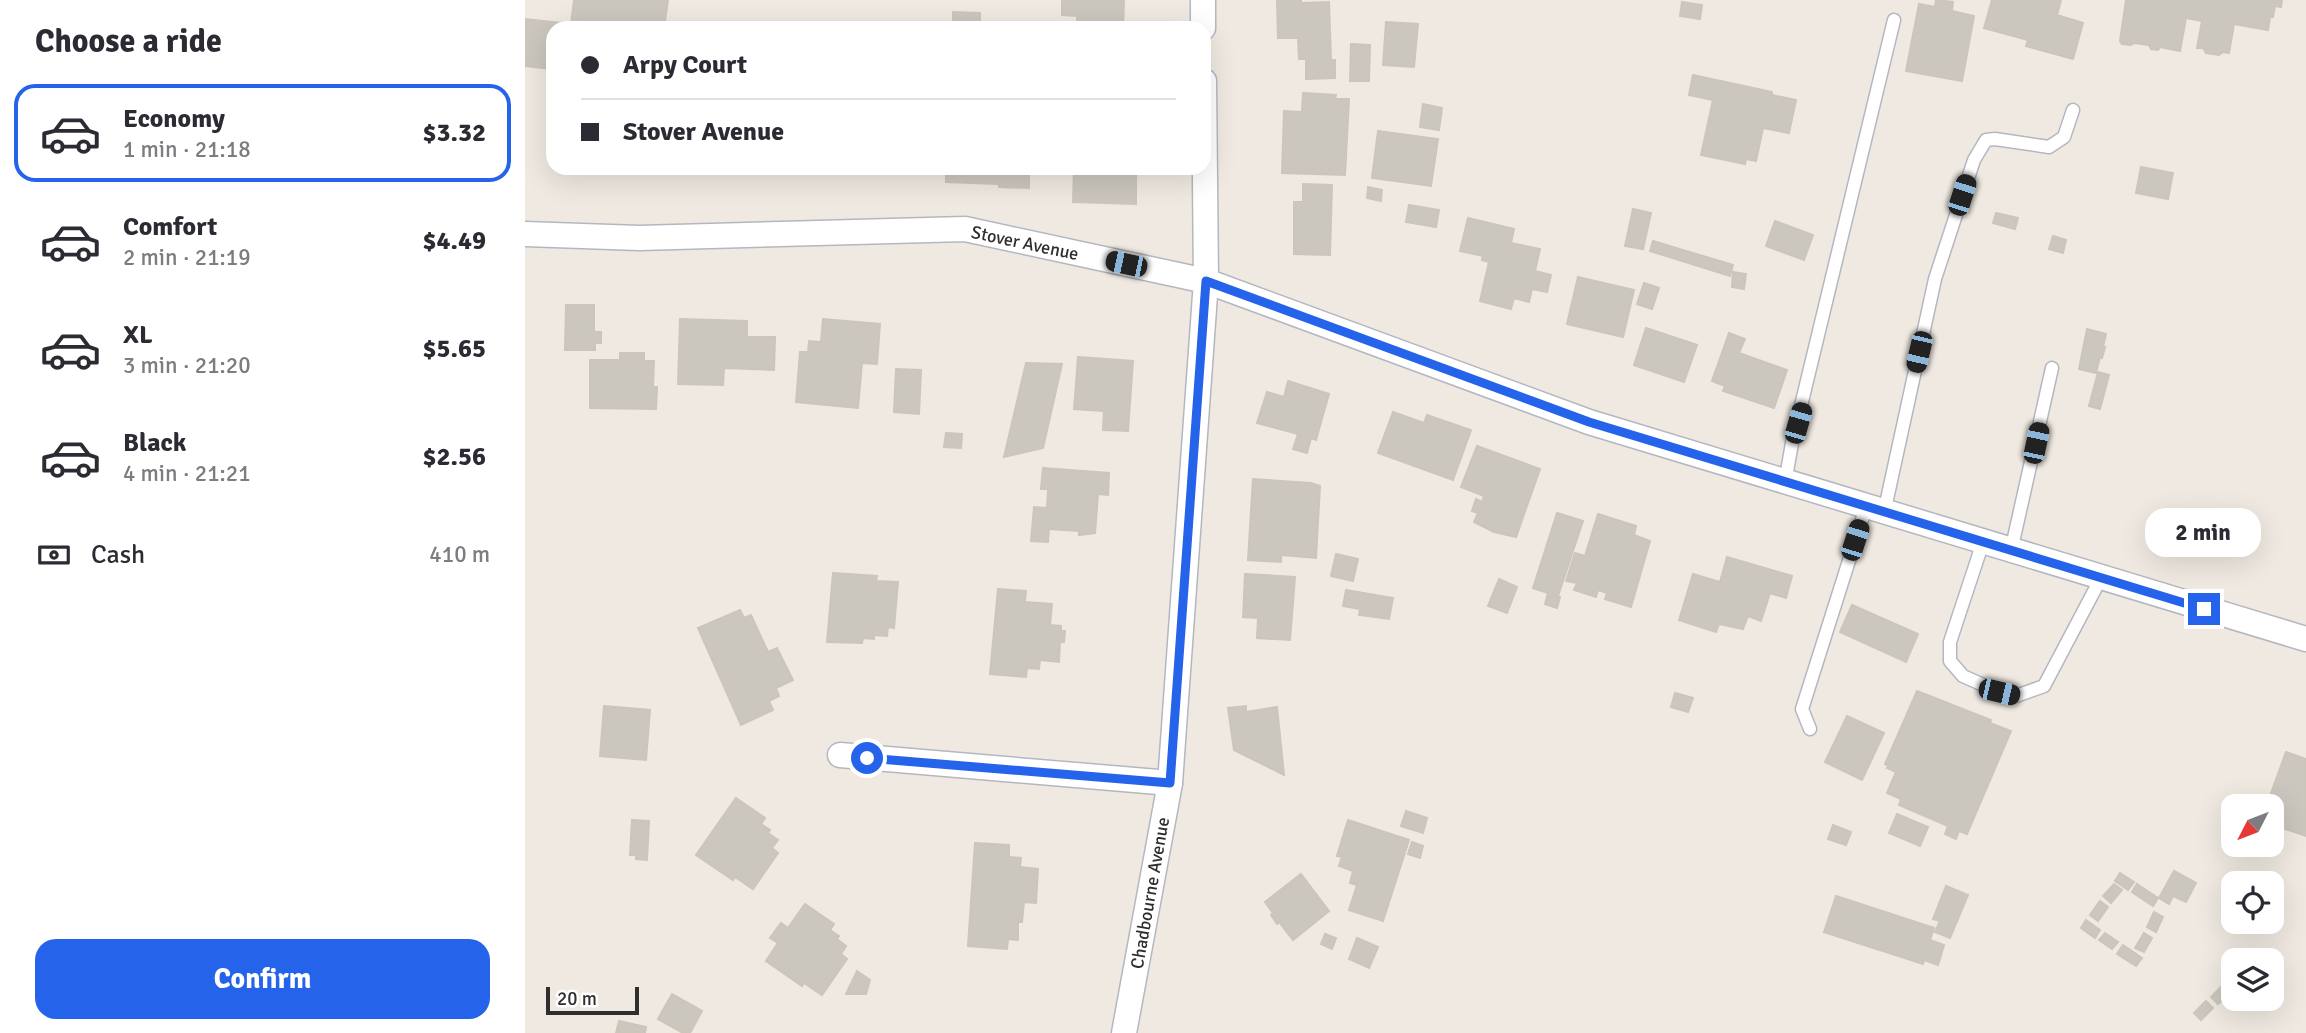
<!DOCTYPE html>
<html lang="en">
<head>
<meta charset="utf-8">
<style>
	:root { --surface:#fff; --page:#f2f2f3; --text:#2b2b33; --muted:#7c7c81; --line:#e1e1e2; --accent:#2563eb }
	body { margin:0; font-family:Signika,sans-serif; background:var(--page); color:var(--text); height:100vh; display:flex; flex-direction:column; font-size:26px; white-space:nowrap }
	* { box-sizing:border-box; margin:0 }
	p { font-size:23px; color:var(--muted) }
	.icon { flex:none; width:38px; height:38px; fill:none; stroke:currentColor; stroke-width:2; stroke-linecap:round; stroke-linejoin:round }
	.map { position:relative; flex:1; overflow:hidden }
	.drawer { display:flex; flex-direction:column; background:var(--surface); width:525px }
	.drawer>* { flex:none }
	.guide { position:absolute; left:21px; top:21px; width:665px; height:154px; border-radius:21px; box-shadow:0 7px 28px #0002; display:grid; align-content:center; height:154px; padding:0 35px; background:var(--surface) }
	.needle { width:46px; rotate:228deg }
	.buttons { position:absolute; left:1696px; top:794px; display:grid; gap:14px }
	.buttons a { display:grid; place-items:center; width:63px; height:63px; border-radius:14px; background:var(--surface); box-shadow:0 7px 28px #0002; font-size:35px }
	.scale { position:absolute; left:21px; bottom:18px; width:93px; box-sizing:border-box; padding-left:7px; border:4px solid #2e2e2e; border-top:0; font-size:19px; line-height:24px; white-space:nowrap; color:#2e2e2e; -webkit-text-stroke:5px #fff; paint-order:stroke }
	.end { position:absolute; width:32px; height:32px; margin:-16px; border:9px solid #2563eb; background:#fff; box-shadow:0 0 0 4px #fff }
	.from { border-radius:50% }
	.bubble { position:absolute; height:49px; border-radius:21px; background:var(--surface); box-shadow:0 7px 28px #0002; font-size:23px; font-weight:700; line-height:49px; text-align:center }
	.car { position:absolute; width:21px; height:42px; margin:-21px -10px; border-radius:9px; box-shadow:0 0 5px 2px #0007; background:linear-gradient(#222 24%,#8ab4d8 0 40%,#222 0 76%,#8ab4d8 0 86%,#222 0) }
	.guide b { display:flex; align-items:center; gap:24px; height:66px; font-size:26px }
	.guide b+b { border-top:2px solid var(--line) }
	.guide i { width:18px; height:18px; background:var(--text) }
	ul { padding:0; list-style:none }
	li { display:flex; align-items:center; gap:21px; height:98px; margin:0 14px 10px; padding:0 21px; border:4px solid transparent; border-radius:21px }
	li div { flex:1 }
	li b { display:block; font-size:26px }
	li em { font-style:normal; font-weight:700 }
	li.on { border-color:var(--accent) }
	li>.icon { width:63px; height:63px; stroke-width:1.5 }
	h2 { padding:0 35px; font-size:32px; line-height:84px }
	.pay { display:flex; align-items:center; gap:18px; height:77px; padding:0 35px; font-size:26px }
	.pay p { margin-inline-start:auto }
	.button { display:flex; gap:14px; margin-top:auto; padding:14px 35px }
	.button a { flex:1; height:80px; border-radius:21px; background:var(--accent); color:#fff; font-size:28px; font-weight:700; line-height:80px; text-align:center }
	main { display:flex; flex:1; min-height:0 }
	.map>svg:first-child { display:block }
	.building { fill:#cbc7bf; stroke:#cbc5ba; stroke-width:2 }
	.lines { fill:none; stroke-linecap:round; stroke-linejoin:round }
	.lane-casing { stroke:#b4b7c1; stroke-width:15 }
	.street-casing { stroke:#b4b7c1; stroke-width:27 }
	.lane { stroke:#fff; stroke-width:12 }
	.street { stroke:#fff; stroke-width:24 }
	.route { stroke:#2563eb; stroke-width:9 }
	.labels { text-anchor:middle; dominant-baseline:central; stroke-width:7; stroke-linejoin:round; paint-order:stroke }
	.street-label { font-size:18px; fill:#2e2e2e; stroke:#fff }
</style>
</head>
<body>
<main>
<section class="drawer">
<h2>Choose a ride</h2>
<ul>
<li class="on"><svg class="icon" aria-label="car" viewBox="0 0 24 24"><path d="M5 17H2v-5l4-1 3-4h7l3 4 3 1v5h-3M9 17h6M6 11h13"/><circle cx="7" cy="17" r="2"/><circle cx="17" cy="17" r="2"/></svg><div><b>Economy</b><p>1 min · 21:18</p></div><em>$3.32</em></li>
<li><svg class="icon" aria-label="car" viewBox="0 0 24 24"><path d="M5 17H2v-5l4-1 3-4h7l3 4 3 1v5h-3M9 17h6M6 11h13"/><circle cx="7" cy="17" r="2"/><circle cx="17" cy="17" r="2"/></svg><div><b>Comfort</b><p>2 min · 21:19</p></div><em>$4.49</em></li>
<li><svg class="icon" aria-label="car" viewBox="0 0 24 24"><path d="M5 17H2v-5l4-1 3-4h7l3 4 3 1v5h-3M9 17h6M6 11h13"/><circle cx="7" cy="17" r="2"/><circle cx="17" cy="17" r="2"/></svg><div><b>XL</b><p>3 min · 21:20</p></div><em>$5.65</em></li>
<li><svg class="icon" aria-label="car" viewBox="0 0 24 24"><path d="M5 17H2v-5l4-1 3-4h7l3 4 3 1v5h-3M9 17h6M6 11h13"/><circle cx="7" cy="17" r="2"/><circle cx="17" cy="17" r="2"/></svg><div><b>Black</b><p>4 min · 21:21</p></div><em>$2.56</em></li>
</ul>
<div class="pay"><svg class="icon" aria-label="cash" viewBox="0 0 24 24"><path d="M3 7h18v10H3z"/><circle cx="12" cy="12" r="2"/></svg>Cash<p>410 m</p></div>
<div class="button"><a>Confirm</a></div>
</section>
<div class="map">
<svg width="1781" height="1033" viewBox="0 0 1781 1033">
	<rect width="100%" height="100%" fill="#efe9e1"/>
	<g class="building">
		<path d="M 49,0 L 143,0 L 139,28 L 28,28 L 28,57 L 25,69 L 0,66 L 0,19 L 46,24 Z"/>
		<path d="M 537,0 L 599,0 L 598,28 L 552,28 L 552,16 L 537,15 Z"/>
		<path d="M 752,0 L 776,0 L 776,3 L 804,2 L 806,60 L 810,60 L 810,78 L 781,79 L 781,59 L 774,59 L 773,38 L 753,38 Z"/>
		<path d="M 1411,0 L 1428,2 L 1427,11 L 1449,16 L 1437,81 L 1381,71 L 1394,4 L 1410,7 Z"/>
		<path d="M 1467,0 L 1536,0 L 1532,15 L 1558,23 L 1548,59 L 1501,46 L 1503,40 L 1459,28 Z"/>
		<path d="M 1601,0 L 1757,0 L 1756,7 L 1750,6 L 1748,17 L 1745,17 L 1743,30 L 1709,24 L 1704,53 L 1698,52 L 1694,55 L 1681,53 L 1678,48 L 1672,48 L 1677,21 L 1661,18 L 1655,51 L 1635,47 L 1633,50 L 1626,49 L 1624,45 L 1609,43 L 1606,45 L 1597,44 L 1595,41 Z"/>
		<path d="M 1157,2 L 1177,5 L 1175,19 L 1155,16 Z"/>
		<path d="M 428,12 L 455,13 L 455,28 L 428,28 Z"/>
		<path d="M 861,22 L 893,24 L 889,67 L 858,65 Z"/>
		<path d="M 826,44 L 845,45 L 844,81 L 825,81 Z"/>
		<path d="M 1168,75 L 1247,92 L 1247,95 L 1271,100 L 1264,133 L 1238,128 L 1231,161 L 1221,159 L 1220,164 L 1176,155 L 1188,100 L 1164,95 Z"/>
		<path d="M 778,93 L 811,95 L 810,99 L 824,99 L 820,175 L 757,173 L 759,111 L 777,112 Z"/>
		<path d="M 898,104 L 917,108 L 914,130 L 895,127 Z"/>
		<path d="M 853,131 L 913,139 L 906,186 L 847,178 Z"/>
		<path d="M 1616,167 L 1648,173 L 1643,199 L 1611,193 Z"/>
		<path d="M 421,168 L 504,168 L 504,188 L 474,187 L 474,184 L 421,182 Z"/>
		<path d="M 549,168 L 611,168 L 611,204 L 548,202 Z"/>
		<path d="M 778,184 L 807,185 L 805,255 L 769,254 L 769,202 L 778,202 Z"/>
		<path d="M 843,187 L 857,190 L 856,201 L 842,198 Z"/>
		<path d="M 884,205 L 914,210 L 911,227 L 881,222 Z"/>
		<path d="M 1108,209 L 1126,213 L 1118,249 L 1100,246 Z"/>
		<path d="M 1471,213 L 1493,218 L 1490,229 L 1468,223 Z"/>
		<path d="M 943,218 L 989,229 L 986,243 L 1015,249 L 1010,271 L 1026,275 L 1022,292 L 1007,289 L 1004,302 L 989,298 L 986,309 L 955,301 L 964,262 L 957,260 L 958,256 L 935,251 Z"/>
		<path d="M 1250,221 L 1288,235 L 1279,260 L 1241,246 Z"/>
		<path d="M 1528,236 L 1541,240 L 1538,253 L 1524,249 Z"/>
		<path d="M 1128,241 L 1208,265 L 1205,276 L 1125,251 Z"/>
		<path d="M 1208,272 L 1221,274 L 1219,289 L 1207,287 Z"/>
		<path d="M 1053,277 L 1109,290 L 1098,337 L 1042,324 Z"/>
		<path d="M 1119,283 L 1134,288 L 1127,309 L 1112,304 Z"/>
		<path d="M 41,305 L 69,305 L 69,332 L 76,332 L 76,343 L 70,343 L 70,350 L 40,350 Z"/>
		<path d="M 155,319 L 222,321 L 222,337 L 250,337 L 249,370 L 199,368 L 198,385 L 153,384 Z"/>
		<path d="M 298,319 L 355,324 L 352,364 L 337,363 L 333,408 L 271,402 L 275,352 L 283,352 L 284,341 L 296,342 Z"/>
		<path d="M 1121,328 L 1172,345 L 1159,382 L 1109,365 Z"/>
		<path d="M 1562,329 L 1581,334 L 1578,347 L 1580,347 L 1577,358 L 1575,357 L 1571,373 L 1554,369 Z"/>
		<path d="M 1204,333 L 1220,339 L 1214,353 L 1262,370 L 1249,408 L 1198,391 L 1200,386 L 1187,381 Z"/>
		<path d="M 95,353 L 119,353 L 119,361 L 129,361 L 128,387 L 132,387 L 131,409 L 65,408 L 65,360 L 95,360 Z"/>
		<path d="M 553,357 L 608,361 L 603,431 L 578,430 L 579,411 L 549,409 Z"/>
		<path d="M 501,363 L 537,364 L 518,448 L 479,457 Z"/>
		<path d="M 371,369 L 396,370 L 394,414 L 369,412 Z"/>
		<path d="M 1573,372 L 1584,375 L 1575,409 L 1564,406 Z"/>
		<path d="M 763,381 L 804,394 L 791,440 L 786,438 L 782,453 L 768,449 L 773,434 L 732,423 L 742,392 L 759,397 Z"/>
		<path d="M 868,412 L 899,423 L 902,415 L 946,430 L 928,480 L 853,453 Z"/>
		<path d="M 421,433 L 437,434 L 436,448 L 419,447 Z"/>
		<path d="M 952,446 L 1015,469 L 991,537 L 969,532 L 949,522 L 953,513 L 947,511 L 951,499 L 957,502 L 959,496 L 936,487 Z"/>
		<path d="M 518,468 L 584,473 L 583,495 L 573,494 L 570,533 L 554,535 L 554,531 L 524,529 L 523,542 L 506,541 L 509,507 L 522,508 L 523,489 L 516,489 Z"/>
		<path d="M 728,479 L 786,483 L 795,486 L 791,558 L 756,555 L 756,562 L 723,560 Z"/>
		<path d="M 1032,513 L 1058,521 L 1033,596 L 1035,597 L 1032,608 L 1020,604 L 1023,593 L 1008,588 Z"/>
		<path d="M 1073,514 L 1111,526 L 1109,535 L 1125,541 L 1106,607 L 1080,599 L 1082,593 L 1073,590 L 1071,597 L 1049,590 L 1052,583 L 1041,581 L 1050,553 L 1060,556 Z"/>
		<path d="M 811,554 L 833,559 L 828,581 L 806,576 Z"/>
		<path d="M 1202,557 L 1267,576 L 1261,598 L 1245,593 L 1236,621 L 1223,616 L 1218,629 L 1194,624 L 1191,632 L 1154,620 L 1168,574 L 1195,582 Z"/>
		<path d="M 308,573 L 352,576 L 351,581 L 373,582 L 369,628 L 363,627 L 362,636 L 349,635 L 349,639 L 338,638 L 337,643 L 302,642 Z"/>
		<path d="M 720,574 L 770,577 L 765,640 L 732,638 L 733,618 L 718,617 Z"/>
		<path d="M 974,579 L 992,587 L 982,613 L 963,606 Z"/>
		<path d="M 473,589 L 501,591 L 500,602 L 527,604 L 525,625 L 536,626 L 536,631 L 540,631 L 539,642 L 535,642 L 534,662 L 515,660 L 514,669 L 502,668 L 501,677 L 465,674 Z"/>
		<path d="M 821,590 L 868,598 L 864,619 L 834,615 L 835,609 L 818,606 Z"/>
		<path d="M 1327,605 L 1393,634 L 1381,662 L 1315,632 Z"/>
		<path d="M 215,610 L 219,618 L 226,615 L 243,652 L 252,648 L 268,680 L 251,688 L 254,696 L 244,701 L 248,710 L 216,725 L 173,628 Z"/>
		<path d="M 1392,691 L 1466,720 L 1465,723 L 1486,731 L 1442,834 L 1434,831 L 1431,839 L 1420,834 L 1423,826 L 1374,805 L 1376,799 L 1362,793 L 1371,772 L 1362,768 L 1364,766 L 1360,764 Z"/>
		<path d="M 1150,693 L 1168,698 L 1163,712 L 1146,707 Z"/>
		<path d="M 79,706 L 125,710 L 121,760 L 75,756 Z"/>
		<path d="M 721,706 L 721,712 L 752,707 L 759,775 L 709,750 L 703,708 Z"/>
		<path d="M 1322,716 L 1359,733 L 1337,780 L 1300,762 Z"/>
		<path d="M 1761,752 L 1781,759 L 1781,836 L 1746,824 L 1746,807 L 1741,807 Z"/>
		<path d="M 211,798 L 240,818 L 236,824 L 245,830 L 243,833 L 253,840 L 247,848 L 253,853 L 228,889 L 210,877 L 208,880 L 171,855 Z"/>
		<path d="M 881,811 L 902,818 L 898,833 L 876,826 Z"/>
		<path d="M 1372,814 L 1403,827 L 1395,846 L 1364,833 Z"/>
		<path d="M 107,820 L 124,821 L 122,860 L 111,859 L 111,855 L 105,855 Z"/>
		<path d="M 823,820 L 884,840 L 858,921 L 824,910 L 832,885 L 825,883 L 828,871 L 814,866 L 817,857 L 812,856 Z"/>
		<path d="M 1308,825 L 1326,832 L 1321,845 L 1303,839 Z"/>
		<path d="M 887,842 L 898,846 L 895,858 L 883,854 Z"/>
		<path d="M 450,843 L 484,845 L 484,857 L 496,858 L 495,867 L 513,869 L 511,903 L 499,902 L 497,922 L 493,922 L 493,940 L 483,939 L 482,949 L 443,946 Z"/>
		<path d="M 1649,871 L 1671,883 L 1661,902 L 1648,896 L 1644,904 L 1634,898 Z"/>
		<path d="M 1595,873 L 1609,882 L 1603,890 L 1590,881 Z"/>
		<path d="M 776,874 L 804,911 L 768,940 L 754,922 L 752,924 L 746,915 L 748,913 L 740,902 Z"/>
		<path d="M 1589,884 L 1597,890 L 1586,903 L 1578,896 Z"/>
		<path d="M 1612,884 L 1633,898 L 1628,906 L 1607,892 Z"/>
		<path d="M 1421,886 L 1443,895 L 1425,938 L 1410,932 L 1415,921 L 1408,919 Z"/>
		<path d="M 1311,896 L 1409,928 L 1405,940 L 1419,945 L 1413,965 L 1399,960 L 1398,964 L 1299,932 Z"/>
		<path d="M 1575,901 L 1583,907 L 1573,921 L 1565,915 Z"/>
		<path d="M 280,904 L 309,924 L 305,930 L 314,936 L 312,939 L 321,946 L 316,954 L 322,959 L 297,995 L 279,983 L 277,986 L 241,961 L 253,943 L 245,938 L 256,923 L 263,928 Z"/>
		<path d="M 1629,912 L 1638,917 L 1631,932 L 1622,927 Z"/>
		<path d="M 1561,920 L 1575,930 L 1570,938 L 1556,928 Z"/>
		<path d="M 1580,933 L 1593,942 L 1587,949 L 1574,940 Z"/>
		<path d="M 1619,933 L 1627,938 L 1619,952 L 1610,948 Z"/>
		<path d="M 800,934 L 811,938 L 807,949 L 796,944 Z"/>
		<path d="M 832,938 L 853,947 L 844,968 L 824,959 Z"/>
		<path d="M 1598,945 L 1617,958 L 1611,966 L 1592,954 Z"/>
		<path d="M 332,971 L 345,980 L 341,994 L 321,994 Z"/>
		<path d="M 1698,985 L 1705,993 L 1693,1004 L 1686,997 Z"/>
		<path d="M 147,994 L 177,1011 L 165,1033 L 158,1033 L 133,1019 Z"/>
		<path d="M 1681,1001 L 1688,1008 L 1676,1020 L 1669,1013 Z"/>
		<path d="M 94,1021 L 121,1027 L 120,1033 L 91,1033 Z"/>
	</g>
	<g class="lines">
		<defs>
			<g id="lane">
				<path d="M 1260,483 L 1267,443 L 1369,20"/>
				<path d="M 1359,513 L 1410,279 L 1449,160 L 1461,140 L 1470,139 L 1524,147 L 1539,137 L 1548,110"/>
				<path d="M 1458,542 L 1425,642 L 1425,661 L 1438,676 L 1474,692 L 1491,696 L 1519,686 L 1576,578"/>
				<path d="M 1486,551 L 1527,368"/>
				<path d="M 1285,729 L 1277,709 L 1341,507"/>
			</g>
			<g id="street">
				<path d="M 678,0 L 678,28"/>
				<path d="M 0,234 L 114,238 L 440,229 L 681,281 L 1064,422 L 1781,639"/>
				<path d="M 315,755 L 645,783"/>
				<path d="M 599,1033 L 645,783 L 681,281 L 679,81"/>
			</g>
		</defs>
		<use href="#lane" class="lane-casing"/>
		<use href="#street" class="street-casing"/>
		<use href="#lane" class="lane"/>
		<use href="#street" class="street"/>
	</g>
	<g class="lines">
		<path class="route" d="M 342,758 L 645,783 L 681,281 L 1064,422 L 1679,609"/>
	</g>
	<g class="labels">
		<g class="street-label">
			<text transform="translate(500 243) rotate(12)">Stover Avenue</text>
			<text transform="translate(625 893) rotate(-80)">Chadbourne Avenue</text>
		</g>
	</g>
</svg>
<div class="buttons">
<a><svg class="needle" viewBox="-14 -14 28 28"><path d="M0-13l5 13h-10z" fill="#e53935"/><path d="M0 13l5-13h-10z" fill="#7c7c81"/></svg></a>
<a><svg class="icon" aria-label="locate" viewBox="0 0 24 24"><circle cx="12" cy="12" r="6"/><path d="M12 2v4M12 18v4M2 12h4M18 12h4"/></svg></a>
<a><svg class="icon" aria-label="layers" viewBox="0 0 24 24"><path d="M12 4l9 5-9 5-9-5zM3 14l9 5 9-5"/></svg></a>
</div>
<div class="scale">20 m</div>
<i class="end from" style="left:342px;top:758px"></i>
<i class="end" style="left:1679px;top:609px"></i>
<div class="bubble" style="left:1620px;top:508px;width:116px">2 min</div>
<i class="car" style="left:1437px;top:195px;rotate:18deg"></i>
<i class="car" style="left:601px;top:264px;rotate:282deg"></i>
<i class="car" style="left:1394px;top:352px;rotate:193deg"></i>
<i class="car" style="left:1273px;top:423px;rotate:16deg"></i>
<i class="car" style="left:1511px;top:443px;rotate:12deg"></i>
<i class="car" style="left:1330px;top:540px;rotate:18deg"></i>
<i class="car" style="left:1474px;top:692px;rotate:103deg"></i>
<div class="guide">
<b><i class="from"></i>Arpy Court</b>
<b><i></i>Stover Avenue</b>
</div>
</div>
</main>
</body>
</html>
